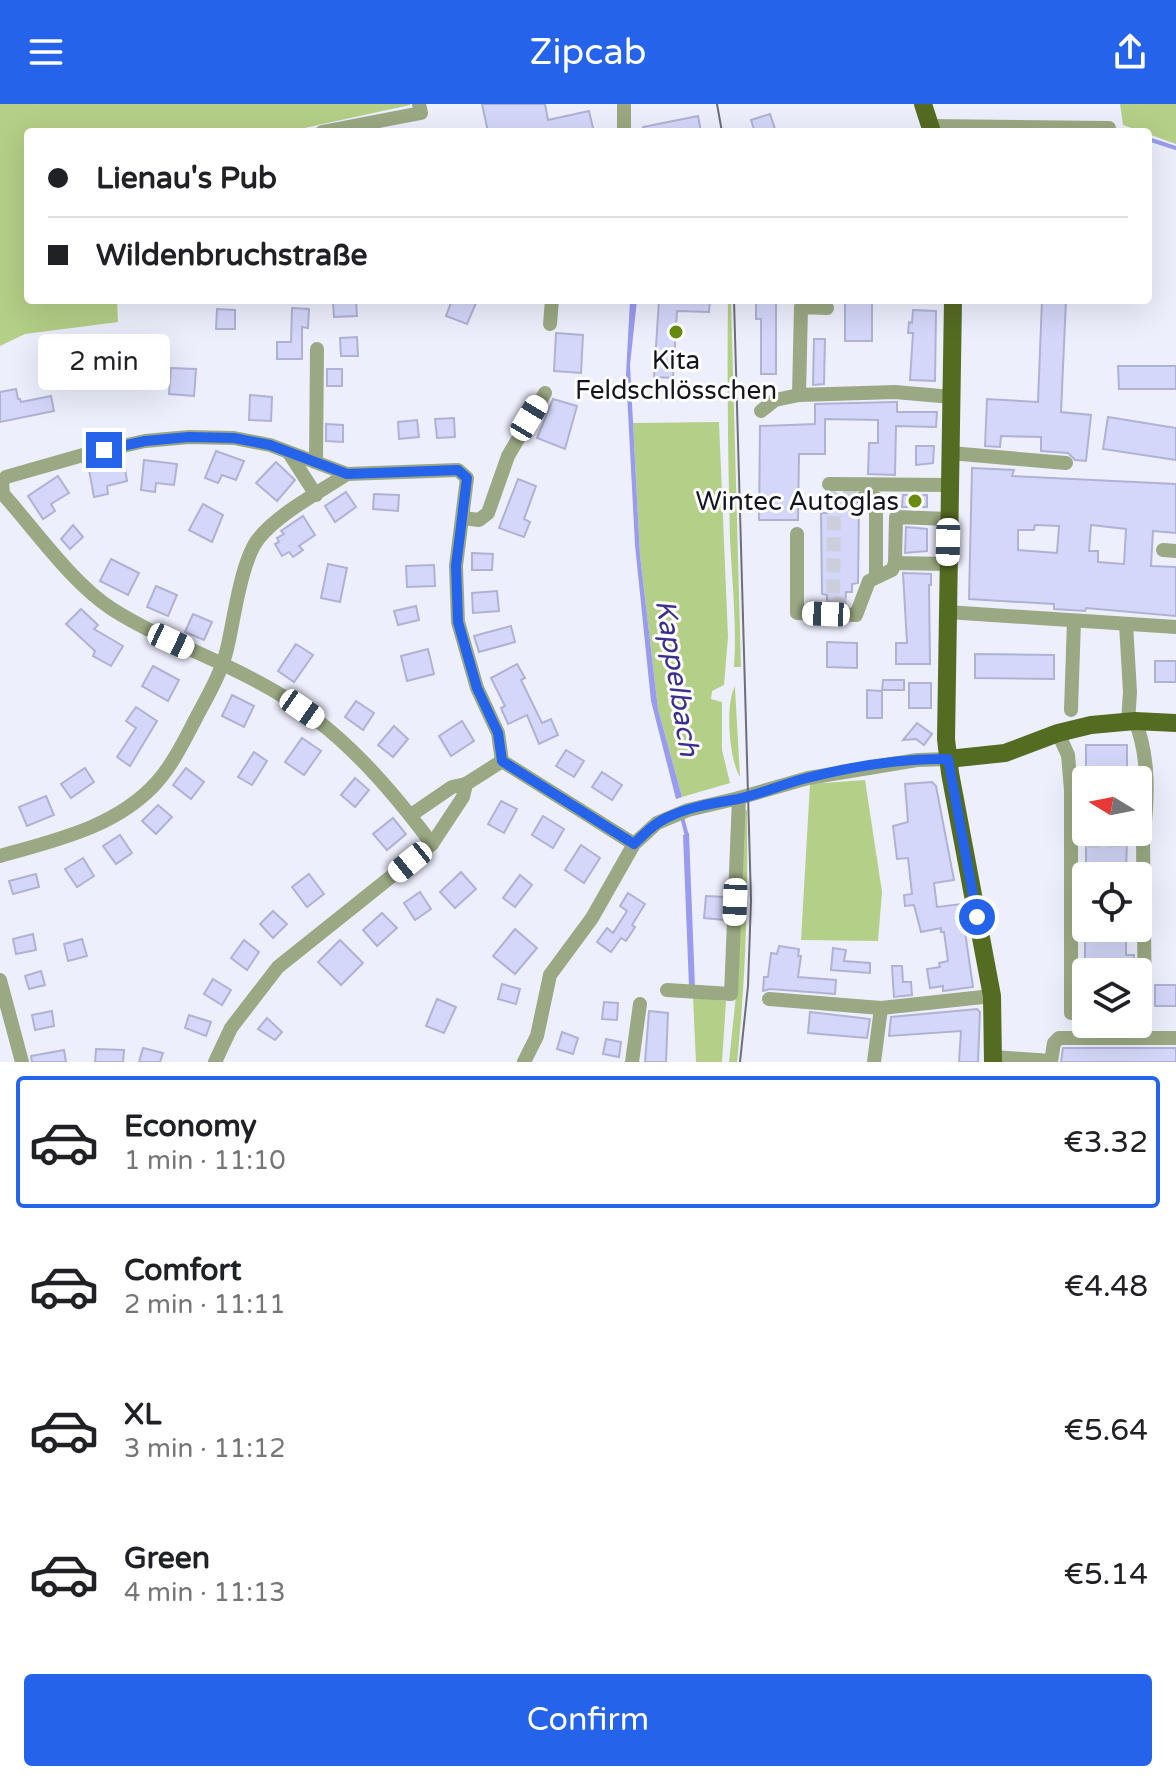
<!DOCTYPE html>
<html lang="en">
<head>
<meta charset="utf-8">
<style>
	:root { --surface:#fff; --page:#f2f2f2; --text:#202124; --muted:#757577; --line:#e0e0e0; --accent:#2563eb }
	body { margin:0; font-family:"Varela Round",sans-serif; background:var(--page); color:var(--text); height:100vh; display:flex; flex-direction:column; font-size:30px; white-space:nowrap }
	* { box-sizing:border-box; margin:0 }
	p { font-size:26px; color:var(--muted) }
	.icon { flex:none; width:44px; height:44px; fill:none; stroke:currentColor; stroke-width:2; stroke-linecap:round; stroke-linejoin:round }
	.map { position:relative; height:958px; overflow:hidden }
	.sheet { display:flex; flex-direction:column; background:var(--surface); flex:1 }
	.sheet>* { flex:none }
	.hud { position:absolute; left:24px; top:24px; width:1128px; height:176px; border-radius:8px; box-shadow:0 8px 32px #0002; display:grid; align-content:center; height:176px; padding:0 24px; background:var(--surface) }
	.needle { width:52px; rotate:280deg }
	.buttons { position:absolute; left:1072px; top:662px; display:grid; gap:16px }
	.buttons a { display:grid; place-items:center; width:80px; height:80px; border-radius:8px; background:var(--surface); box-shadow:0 8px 32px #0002; font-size:40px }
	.end { position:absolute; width:36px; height:36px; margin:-18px; border:10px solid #2563eb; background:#fff; box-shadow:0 0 0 4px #fff }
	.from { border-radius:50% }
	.bubble { position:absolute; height:56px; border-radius:8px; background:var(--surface); box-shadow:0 8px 32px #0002; font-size:26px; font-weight:600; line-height:56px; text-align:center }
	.car { position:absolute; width:24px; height:48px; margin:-24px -12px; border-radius:10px; box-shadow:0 0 6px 2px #0007; background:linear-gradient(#fff 24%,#345 0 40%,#fff 0 76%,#345 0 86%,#fff 0) }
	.hud b { display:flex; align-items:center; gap:28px; height:76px; font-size:30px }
	.hud b+b { border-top:2px solid var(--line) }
	.hud i { width:20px; height:20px; background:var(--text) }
	ul { padding:14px 0 0; list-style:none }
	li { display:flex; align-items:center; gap:24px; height:132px; margin:0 16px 12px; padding:0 8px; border:4px solid transparent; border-radius:8px }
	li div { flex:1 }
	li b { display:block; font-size:30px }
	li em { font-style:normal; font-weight:600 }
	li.active { border-color:var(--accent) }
	li>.icon { width:72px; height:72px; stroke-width:1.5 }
	.action { display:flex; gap:16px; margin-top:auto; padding:16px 24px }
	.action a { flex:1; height:92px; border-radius:8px; background:var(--accent); color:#fff; font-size:32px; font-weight:600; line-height:92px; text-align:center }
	header { display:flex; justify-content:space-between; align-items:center; height:104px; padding:0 24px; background:var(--accent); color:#fff; font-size:36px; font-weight:600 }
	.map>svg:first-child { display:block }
	.green { fill:#b4cf87 }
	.water { fill:#999bee }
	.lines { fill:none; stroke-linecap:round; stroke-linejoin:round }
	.stream { stroke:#999bee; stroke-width:4 }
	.building { fill:#d4d7f9; stroke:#b0b2d3; stroke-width:2; fill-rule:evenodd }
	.minor-tunnel { stroke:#cdcedc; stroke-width:14; stroke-dasharray:14 7; stroke-linecap:butt }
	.minor { stroke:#9aa883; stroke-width:14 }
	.major { stroke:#546b22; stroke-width:18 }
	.tram { stroke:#6e6e7b; stroke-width:2 }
	.route { stroke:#2563eb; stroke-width:10 }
	.poi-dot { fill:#698b0e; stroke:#fff; stroke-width:3 }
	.labels { text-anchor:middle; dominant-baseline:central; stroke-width:6; stroke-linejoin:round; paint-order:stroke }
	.poi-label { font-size:26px; fill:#151521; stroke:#fff }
	.water-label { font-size:28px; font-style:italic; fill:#3b2f8f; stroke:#fff }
</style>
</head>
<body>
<header><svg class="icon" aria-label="menu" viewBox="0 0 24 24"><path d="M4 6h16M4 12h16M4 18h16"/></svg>Zipcab<svg class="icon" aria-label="share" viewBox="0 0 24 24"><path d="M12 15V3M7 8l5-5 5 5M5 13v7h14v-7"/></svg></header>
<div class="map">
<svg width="1176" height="958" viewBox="0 0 1176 958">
	<rect width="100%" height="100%" fill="#eeeffd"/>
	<g class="green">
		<path d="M 0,0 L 410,0 L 410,1 L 286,28 L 28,28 L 28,196 L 117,196 L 118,218 L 25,230 L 0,242 Z"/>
		<path d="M 1120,0 L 1176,0 L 1176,40 L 1123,21 Z"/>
		<path d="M 728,196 L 731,196 L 741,563 L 734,563 C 737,520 732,478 730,435 C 728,355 727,276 728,196 Z"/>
		<path d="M 719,318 L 728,533 L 724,581 L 712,587 L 711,595 L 722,598 L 722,646 L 730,679 L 682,693 L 658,605 L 640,451 L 633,319 Z"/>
		<path d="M 735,582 L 735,584 L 740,673 C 729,655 725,600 735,582 Z"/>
		<path d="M 865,676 L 882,788 L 878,837 L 801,836 L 810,680 Z"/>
		<path d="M 747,706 C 748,791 746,874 737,958 L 729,958 L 736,891 L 741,707 Z"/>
		<path d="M 693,893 L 726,897 L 722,958 L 696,958 Z"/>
	</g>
	<g class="water">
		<path d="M 630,196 L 637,196 L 630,261 L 640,451 L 658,605 L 682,693 L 676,695 L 651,597 L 635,441 L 626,270 Z"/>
		<path d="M 689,729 L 695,884 L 689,883 L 683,731 Z"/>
	</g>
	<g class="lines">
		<g class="stream">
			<path d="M 1148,35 L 1176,44"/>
			<path d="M 682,713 L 687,732"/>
		</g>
	</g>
	<g class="building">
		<path d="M 482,0 L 545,0 L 548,16 L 589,7 L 594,28 L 488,28 Z"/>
		<path d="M 770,10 L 776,28 L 755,28 L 751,16 Z"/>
		<path d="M 698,12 L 701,28 L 643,28 L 643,23 Z"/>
		<path d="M 356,196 L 357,212 L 334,213 L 333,197 Z"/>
		<path d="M 452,196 L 468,196 L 476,199 L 467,220 L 446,212 Z"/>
		<path d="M 659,196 L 710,196 L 709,208 L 677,207 L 673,274 L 654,273 Z"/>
		<path d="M 756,196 L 776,196 L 776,270 L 761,270 L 761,215 L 756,215 Z"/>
		<rect x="845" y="196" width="27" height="41"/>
		<path d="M 1042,196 L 1066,196 L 1061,308 L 1091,311 L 1086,357 L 1075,356 L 1068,349 L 1041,347 L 1041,333 L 1001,332 L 1000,343 L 985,342 L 987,295 L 1038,298 Z"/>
		<path d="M 292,204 L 309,205 L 308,224 L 302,223 L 302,255 L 277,255 L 277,238 L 291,238 Z"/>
		<path d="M 217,205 L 235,206 L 235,225 L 216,225 Z"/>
		<path d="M 913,206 L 936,207 L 935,277 L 910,276 L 913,229 L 908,229 L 909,218 L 912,219 Z"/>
		<path d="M 556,229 L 583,231 L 581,269 L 554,267 Z"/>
		<path d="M 357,233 L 358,252 L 341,252 L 340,234 Z"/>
		<path d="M 814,235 L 825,235 L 824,280 L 813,281 Z"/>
		<path d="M 1118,262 L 1176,262 L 1176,285 L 1119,285 Z"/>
		<path d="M 171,264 L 196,265 L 194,292 L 169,290 Z"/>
		<rect x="327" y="265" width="15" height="17"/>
		<path d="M 16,285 L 18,295 L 20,295 L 21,298 L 51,292 L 54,307 L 0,318 L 0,288 Z"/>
		<path d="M 250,291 L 272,293 L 271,317 L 249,316 Z"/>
		<path d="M 553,295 L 577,302 L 565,345 L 537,334 Z"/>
		<path d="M 895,298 L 897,298 L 897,308 L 937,308 L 936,323 L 896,322 L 895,371 L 868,370 L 869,339 L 878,339 L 878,316 L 825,315 L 825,350 L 799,350 L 798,416 L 759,416 L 760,322 L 815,320 L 815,300 Z"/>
		<path d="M 1108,313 L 1176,324 L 1176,356 L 1103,345 Z"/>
		<path d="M 454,314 L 455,333 L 437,334 L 435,315 Z"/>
		<path d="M 417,316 L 419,333 L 399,335 L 398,318 Z"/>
		<path d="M 326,320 L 343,321 L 343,338 L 326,337 Z"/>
		<path d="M 916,342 L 934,342 L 933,359 L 916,361 Z"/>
		<path d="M 216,347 L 244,357 L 236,376 L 222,371 L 218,379 L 205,374 Z"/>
		<path d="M 144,356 L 177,360 L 174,381 L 156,379 L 155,388 L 141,386 Z"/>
		<path d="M 124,358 L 127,377 L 107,382 L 108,390 L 94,393 L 89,366 Z"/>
		<path d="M 276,358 L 295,376 L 277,397 L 256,379 Z"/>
		<path d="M 972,364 L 1014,366 L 1012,372 L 1176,380 L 1176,429 L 1153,427 L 1151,462 L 1176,463 L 1176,512 L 1086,504 L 1085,507 L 1054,505 L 1054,500 L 969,495 ZM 1035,421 L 1059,422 L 1057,449 L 1018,446 L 1018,426 L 1034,426 ZM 1091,421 L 1126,425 L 1124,460 L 1098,458 L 1098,447 L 1089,447 Z"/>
		<path d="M 58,372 L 69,389 L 51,400 L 55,407 L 43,415 L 28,392 Z"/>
		<path d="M 518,375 L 536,382 L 524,415 L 530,418 L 524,433 L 499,424 Z"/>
		<path d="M 346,388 L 356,403 L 335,418 L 325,402 Z"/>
		<path d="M 374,390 L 399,391 L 398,407 L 373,405 Z"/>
		<path d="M 827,390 L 853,390 L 853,398 L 859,403 L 858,479 L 852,480 L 852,488 L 846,488 L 845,501 L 827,500 L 827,491 L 822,490 L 821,409 L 827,409 Z"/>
		<path d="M 903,391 L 927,391 L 927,403 L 902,403 Z"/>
		<path d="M 203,400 L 223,411 L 212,438 L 189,426 Z"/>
		<path d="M 303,412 L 315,431 L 299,442 L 303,446 L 293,453 L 289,448 L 282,452 L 275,440 L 279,438 L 277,434 L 284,430 L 281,427 Z"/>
		<path d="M 73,421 L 83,433 L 70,445 L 61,435 Z"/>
		<path d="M 906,423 L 927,425 L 927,447 L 905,449 Z"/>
		<path d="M 472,449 L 493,450 L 492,466 L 472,466 Z"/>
		<path d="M 111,455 L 139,469 L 128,491 L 100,477 Z"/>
		<path d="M 328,460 L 347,464 L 340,498 L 321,494 Z"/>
		<path d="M 434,461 L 435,482 L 407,483 L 406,462 Z"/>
		<path d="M 903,469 L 931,470 L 931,481 L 929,481 L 930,560 L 896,560 L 896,539 L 907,539 Z"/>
		<path d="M 156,482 L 177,491 L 168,512 L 147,503 Z"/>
		<path d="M 497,487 L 499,507 L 473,509 L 472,489 Z"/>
		<path d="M 416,502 L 419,516 L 398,521 L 394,507 Z"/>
		<path d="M 81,505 L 98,521 L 94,525 L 123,542 L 111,562 L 93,552 L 95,547 L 66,520 Z"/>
		<path d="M 193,510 L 212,518 L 204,536 L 185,528 Z"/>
		<path d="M 511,522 L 515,538 L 479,548 L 474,532 Z"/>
		<path d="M 827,538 L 857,539 L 857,564 L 827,563 Z"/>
		<path d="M 296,540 L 313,551 L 294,578 L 278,567 Z"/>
		<path d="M 428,545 L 434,570 L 407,577 L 401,552 Z"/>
		<path d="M 975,550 L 1054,551 L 1054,575 L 975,574 Z"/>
		<rect x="1155" y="557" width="21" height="21"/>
		<path d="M 517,560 L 525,574 L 521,576 L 542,619 L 551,615 L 558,631 L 539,640 L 527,611 L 508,620 L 501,604 L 505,602 L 491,574 Z"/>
		<path d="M 153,562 L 179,576 L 168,597 L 142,582 Z"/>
		<path d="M 883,576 L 904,576 L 904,586 L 882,586 Z"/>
		<rect x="909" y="579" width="22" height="25"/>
		<path d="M 867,586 L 882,587 L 882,614 L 867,614 Z"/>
		<path d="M 232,591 L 254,602 L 244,623 L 222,612 Z"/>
		<path d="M 356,597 L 374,609 L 363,626 L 345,613 Z"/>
		<path d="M 136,603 L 157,617 L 130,662 L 117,653 L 136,624 L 126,617 Z"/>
		<path d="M 462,617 L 474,637 L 451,652 L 439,632 Z"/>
		<path d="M 917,619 L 932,630 L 924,641 L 916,635 L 903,636 Z"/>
		<path d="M 394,622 L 408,635 L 393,653 L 378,641 Z"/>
		<path d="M 302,634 L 321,647 L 304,671 L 285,658 Z"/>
		<path d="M 1086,641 L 1127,641 L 1127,664 L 1136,665 L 1136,676 L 1086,676 Z"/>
		<path d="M 566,646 L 584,657 L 574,673 L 556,662 Z"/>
		<path d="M 254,648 L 267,657 L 252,681 L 238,673 Z"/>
		<path d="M 85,664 L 94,678 L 71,694 L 61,680 Z"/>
		<path d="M 186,664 L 204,678 L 191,695 L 173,681 Z"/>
		<path d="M 602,668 L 622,681 L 612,696 L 592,683 Z"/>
		<path d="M 355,674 L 369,686 L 355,703 L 341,691 Z"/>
		<path d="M 932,678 L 936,682 L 954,776 L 934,779 L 937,803 L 961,800 L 973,883 L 943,887 L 943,882 L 930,884 L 927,865 L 940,863 L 939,859 L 948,857 L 944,828 L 941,828 L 941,824 L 921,828 L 914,801 L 905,802 L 904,791 L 912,790 L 908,754 L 897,755 L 893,722 L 908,718 L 905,680 Z"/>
		<path d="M 46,692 L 54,711 L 27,722 L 19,703 Z"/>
		<path d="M 501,697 L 517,705 L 504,729 L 488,720 Z"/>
		<path d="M 158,701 L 172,713 L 156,730 L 142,717 Z"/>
		<path d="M 543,712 L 564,725 L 553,744 L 532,731 Z"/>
		<path d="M 393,714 L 406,730 L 387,746 L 373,730 Z"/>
		<path d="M 1086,728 L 1127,728 L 1126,772 L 1086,772 Z"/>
		<path d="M 120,731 L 132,749 L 116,760 L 103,742 Z"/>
		<path d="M 581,741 L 600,754 L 584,779 L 565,766 Z"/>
		<path d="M 83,754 L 94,772 L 77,783 L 65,765 Z"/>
		<path d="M 461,768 L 476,785 L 455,804 L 440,788 Z"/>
		<path d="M 36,770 L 39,783 L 13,790 L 9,777 Z"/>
		<path d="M 309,770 L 324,790 L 307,803 L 292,783 Z"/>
		<path d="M 520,771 L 532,781 L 515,803 L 503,794 Z"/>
		<path d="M 420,788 L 431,805 L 415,816 L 404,799 Z"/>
		<path d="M 628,789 L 645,800 L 632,821 L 635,823 L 626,837 L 621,834 L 611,848 L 597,838 L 607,824 L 613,829 L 627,807 L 620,802 Z"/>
		<path d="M 706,792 L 725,793 L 724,816 L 704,814 Z"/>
		<path d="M 273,807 L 287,820 L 273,834 L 260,820 Z"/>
		<path d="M 382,809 L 397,824 L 377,842 L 363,826 Z"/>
		<path d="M 1085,824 L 1126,824 L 1126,851 L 1134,851 L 1134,868 L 1085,868 Z"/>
		<path d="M 515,825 L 537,844 L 515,870 L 493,852 Z"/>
		<path d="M 33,830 L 36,846 L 16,850 L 13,835 Z"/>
		<path d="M 82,835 L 87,852 L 68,857 L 64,840 Z"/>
		<path d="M 244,836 L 259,848 L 247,866 L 231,854 Z"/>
		<path d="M 340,836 L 363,859 L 341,881 L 318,858 Z"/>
		<path d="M 779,842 L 799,845 L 798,852 L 801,852 L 798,873 L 836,876 L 835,890 L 770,885 L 763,887 L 764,873 L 768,873 L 771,849 L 777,850 Z"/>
		<path d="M 833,844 L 846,846 L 844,857 L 870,859 L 870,869 L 831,866 Z"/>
		<path d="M 892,862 L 902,862 L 903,878 L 911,878 L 912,891 L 894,893 Z"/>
		<path d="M 41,867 L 45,881 L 29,885 L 25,872 Z"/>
		<path d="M 213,875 L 231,886 L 222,901 L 204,890 Z"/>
		<path d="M 502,880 L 520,885 L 516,900 L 498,895 Z"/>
		<rect x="1155" y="881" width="21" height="21"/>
		<path d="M 437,895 L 456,903 L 444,929 L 426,922 Z"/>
		<path d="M 604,898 L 618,899 L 617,916 L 602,915 Z"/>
		<path d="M 977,905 L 980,908 L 978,958 L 959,958 L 961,927 L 889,932 L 891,913 Z"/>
		<path d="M 52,907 L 54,922 L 35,926 L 32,911 Z"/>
		<path d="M 649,907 L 668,909 L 666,958 L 645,958 Z"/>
		<path d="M 810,908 L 870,915 L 867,934 L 808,929 Z"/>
		<path d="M 189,911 L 211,918 L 206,932 L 185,924 Z"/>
		<path d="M 267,914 L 282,928 L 275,936 L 258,925 Z"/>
		<path d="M 562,928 L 578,934 L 573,950 L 557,945 Z"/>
		<path d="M 606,935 L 621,938 L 619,953 L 603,950 Z"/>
		<path d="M 143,944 L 163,949 L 160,958 L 139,958 Z"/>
		<path d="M 1063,944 L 1176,944 L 1176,958 L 1061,958 Z"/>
		<path d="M 96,945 L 124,946 L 123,958 L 95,958 Z"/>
		<path d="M 64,946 L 66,958 L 32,958 L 31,952 Z"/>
	</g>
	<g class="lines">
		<g class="minor-tunnel">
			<path d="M 845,501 L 833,498 L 834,393 L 862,394"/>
			<path d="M 1086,737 L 1127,736"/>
		</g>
		<g class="minor">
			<path d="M 624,0 L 624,28"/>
			<path d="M 930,22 L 1109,24"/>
			<path d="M 322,28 L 421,9 L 419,0"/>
			<path d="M 827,204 L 801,203 L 799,291 L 895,288 L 952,293"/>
			<path d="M 550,220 L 552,196"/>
			<path d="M 761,307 L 775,296 L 799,291"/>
			<path d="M 289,349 L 316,391"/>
			<path d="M 950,349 L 1066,359"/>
			<path d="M 316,358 L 317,245"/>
			<path d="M 829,380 L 950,381"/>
			<path d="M 862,394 L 876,394 L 876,473"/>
			<path d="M 463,414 L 479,416 L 488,409 L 508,352 L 545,289"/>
			<path d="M 797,430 L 797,509 L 856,511 L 869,477 L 892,466 L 895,459 L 948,460"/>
			<path d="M 1163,446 L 1176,447"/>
			<path d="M 895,459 L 896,413 L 949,415"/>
			<path d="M 947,508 L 1176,523"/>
			<path d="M 1126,520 L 1130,588 L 1128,618"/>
			<path d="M 1071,606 L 1074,517"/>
			<path d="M 1135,617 C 1150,653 1148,697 1143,736 L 1145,911"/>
			<path d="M 1058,629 L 1068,651 L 1071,686 L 1071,909"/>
			<path d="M 411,711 L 452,683 L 466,680"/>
			<path d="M 432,740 C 388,681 340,626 276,588 C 223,556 164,538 112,505 C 71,478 36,427 3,390 L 2,378 L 6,373 L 83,351 L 145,337 L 189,333 L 234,334 L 270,341 L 347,370 L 458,366 L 467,374 L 456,462 L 458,518 L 477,584 L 498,629 L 502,657 L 634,740"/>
			<path d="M 0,752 C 56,736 117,723 157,678 C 173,660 184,637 195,616 C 207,593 221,570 227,545 C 234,516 241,456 259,434 C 279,409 320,388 347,370"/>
			<path d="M 0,876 L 22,958"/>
			<path d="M 667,886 L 731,890 L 739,694"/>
			<path d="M 769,895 L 881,904 L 992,892"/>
			<path d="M 994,953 L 1051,957"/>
			<path d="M 215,958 L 231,924 L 278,863 L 432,740 L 463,693 L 466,680 L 502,657"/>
			<path d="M 524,958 L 537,932 L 550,871 L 592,814 L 634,740 L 657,719 L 688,706 L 739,694 L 808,674 L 917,656 L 948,655"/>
			<path d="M 632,958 L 640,900"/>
			<path d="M 874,958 L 881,904"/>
			<path d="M 1051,958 L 1054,939 L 1059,934 L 1176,934"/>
		</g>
		<g class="major">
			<path d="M 923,0 L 932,28"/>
			<path d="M 953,196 L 946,635 L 950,669 L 992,892 L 993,958"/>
			<path d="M 948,655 L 1005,649 L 1058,629 L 1091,621 L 1135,617 L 1176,619"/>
		</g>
		<g class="tram">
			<path d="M 717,0 L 722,28"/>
			<path d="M 734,196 L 751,796 L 748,882 L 740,958"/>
		</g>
	</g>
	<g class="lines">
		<path class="route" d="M 104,346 L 145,337 L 189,333 L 234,334 L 270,341 L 347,370 L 458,366 L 467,374 L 456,462 L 458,518 L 477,584 L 498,629 L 502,657 L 634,740 C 646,728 657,717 673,711 C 693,702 716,699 738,695 C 760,690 781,681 803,675 C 849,663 900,654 948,655 L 977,813"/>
	</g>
	<g class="poi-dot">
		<circle cx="676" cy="228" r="8"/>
		<circle cx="915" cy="397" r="8"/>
	</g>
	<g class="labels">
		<g class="poi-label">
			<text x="676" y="256">Kita<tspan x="676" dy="30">Feldschlösschen</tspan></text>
			<text x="899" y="397" text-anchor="end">Wintec Autoglas</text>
		</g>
		<g class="water-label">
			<text transform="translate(677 574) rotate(81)">Kappelbach</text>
		</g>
	</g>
</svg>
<div class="buttons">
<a><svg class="needle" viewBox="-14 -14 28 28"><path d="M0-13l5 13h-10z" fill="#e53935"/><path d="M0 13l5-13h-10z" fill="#757577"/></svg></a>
<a><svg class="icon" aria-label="locate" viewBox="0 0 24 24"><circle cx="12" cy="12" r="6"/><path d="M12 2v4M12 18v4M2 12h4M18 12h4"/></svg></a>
<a><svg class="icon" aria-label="layers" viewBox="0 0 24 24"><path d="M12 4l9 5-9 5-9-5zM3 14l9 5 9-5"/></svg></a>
</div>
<i class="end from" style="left:977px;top:813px"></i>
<i class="end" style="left:104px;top:346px"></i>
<div class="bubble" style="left:38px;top:230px;width:132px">2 min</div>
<i class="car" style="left:529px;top:314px;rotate:31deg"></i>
<i class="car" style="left:948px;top:438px;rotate:181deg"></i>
<i class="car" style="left:826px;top:510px;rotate:272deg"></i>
<i class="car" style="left:171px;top:537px;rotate:115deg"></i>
<i class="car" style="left:302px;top:605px;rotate:125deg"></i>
<i class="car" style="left:410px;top:758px;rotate:231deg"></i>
<i class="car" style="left:735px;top:798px;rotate:182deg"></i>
<div class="hud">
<b><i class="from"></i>Lienau's Pub</b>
<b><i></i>Wildenbruchstraße</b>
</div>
</div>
<section class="sheet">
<ul>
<li class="active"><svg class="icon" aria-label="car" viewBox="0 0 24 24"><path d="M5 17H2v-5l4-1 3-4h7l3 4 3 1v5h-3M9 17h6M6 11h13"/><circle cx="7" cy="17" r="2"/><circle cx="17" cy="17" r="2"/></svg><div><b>Economy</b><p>1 min · 11:10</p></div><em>€3.32</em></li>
<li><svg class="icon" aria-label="car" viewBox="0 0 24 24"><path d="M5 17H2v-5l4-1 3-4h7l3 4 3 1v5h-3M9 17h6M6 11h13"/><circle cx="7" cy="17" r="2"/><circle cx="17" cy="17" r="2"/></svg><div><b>Comfort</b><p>2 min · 11:11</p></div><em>€4.48</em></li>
<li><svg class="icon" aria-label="car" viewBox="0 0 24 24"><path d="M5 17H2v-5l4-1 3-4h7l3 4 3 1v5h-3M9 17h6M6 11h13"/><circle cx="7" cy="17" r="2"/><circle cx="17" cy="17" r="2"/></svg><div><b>XL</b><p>3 min · 11:12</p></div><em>€5.64</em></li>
<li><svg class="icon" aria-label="car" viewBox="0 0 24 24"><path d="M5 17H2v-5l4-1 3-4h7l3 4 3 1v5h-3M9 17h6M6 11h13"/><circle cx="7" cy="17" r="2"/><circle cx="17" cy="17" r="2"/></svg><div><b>Green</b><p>4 min · 11:13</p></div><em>€5.14</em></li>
</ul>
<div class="action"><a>Confirm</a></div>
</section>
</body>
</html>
